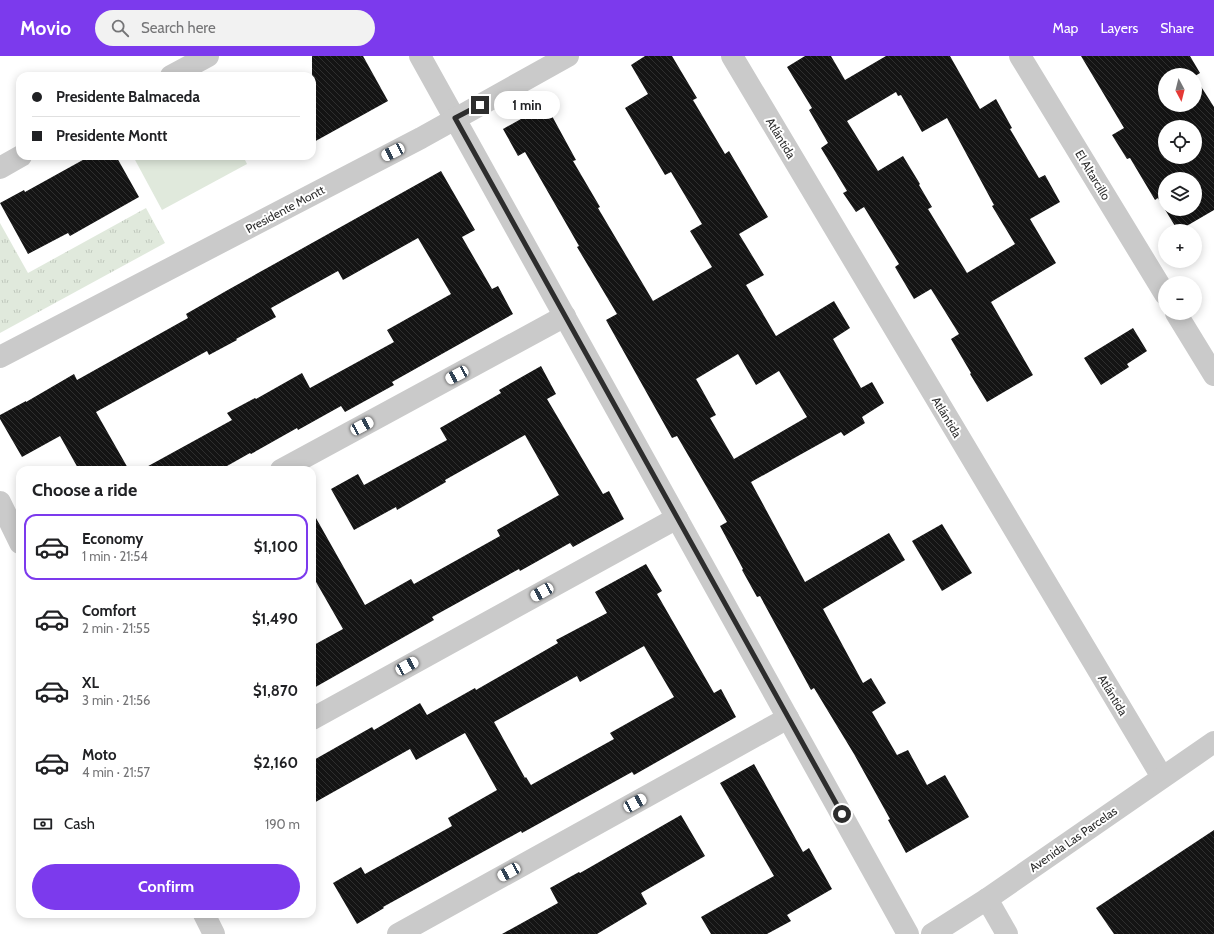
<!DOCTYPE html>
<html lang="en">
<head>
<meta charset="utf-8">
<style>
	:root { --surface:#fff; --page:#f2f2f2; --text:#202124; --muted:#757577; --line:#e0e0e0; --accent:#7c3aed }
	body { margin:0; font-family:Cabin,sans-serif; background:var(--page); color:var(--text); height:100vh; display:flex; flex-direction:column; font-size:15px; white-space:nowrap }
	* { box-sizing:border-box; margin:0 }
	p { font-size:13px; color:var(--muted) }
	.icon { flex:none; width:22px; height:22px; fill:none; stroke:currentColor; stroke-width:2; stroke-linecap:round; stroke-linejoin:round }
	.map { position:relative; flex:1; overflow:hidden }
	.side { position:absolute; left:16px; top:410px; width:300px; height:452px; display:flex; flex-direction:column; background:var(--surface); border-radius:12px; box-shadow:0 2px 10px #0003 }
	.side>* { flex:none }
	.top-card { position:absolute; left:16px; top:16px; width:300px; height:88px; border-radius:12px; box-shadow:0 2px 10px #0003; display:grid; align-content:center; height:88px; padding:0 16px; background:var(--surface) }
	.needle { width:26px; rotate:173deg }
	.buttons { position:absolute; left:1158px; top:12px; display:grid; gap:8px }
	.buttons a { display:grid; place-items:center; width:44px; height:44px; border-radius:50%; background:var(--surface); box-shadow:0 2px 10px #0003; font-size:20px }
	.end { position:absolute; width:18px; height:18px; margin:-9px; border:5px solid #2d2d2d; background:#fff; box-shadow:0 0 0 2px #fff }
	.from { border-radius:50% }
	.bubble { position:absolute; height:28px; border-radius:14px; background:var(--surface); box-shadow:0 2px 10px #0003; font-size:13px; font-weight:800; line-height:28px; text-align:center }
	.car { position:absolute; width:12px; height:24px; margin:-12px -6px; border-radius:5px; box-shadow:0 0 3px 1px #0007; background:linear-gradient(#fff 24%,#345 0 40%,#fff 0 76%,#345 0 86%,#fff 0) }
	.top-card b { display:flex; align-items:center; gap:14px; height:38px; font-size:15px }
	.top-card b+b { border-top:1px solid var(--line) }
	.top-card i { width:10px; height:10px; background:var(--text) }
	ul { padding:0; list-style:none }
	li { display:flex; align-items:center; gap:12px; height:66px; margin:0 8px 6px; padding:0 8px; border:2px solid transparent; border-radius:12px }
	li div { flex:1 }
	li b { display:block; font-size:15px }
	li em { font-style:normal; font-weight:800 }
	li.current { border-color:var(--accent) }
	li>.icon { width:36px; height:36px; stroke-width:1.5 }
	h2 { padding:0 16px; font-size:18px; line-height:48px }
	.pay { display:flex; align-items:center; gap:10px; height:44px; padding:0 16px; font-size:15px }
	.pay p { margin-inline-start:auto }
	.action { display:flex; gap:8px; margin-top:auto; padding:8px 16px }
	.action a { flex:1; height:46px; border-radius:24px; background:var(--accent); color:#fff; font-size:16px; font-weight:800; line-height:46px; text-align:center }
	header { display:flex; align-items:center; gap:24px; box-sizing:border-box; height:56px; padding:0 20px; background:var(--accent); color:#fff }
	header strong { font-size:19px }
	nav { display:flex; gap:22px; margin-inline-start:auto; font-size:14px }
	.search { width:280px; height:36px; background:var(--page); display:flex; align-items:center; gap:10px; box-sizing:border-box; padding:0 14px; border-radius:22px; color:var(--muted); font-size:15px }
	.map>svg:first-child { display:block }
	.grass { fill:url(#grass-tufts) }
	.pitch { fill:#e0e9dc }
	.building { fill:url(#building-back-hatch); fill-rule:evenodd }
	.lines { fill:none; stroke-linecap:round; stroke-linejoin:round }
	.minor { stroke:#cacaca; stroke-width:22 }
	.route { stroke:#2d2d2d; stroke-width:5 }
	.labels { text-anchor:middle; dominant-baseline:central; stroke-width:4; stroke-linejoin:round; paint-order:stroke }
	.street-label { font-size:12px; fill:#2d2d2d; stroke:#fff }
</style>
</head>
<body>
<header>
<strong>Movio</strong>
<div class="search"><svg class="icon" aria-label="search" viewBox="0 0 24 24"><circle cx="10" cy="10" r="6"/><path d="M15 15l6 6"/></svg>Search here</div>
<nav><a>Map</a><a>Layers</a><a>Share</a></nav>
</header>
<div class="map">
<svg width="1214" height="878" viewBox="0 0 1214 878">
	<defs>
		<pattern id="grass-tufts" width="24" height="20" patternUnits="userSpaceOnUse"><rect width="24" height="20" fill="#e0e9dc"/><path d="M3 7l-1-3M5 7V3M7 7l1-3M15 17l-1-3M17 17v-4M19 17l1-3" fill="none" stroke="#c0c8bd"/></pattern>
		<pattern id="building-back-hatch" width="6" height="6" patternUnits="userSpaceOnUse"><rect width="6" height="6" fill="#141414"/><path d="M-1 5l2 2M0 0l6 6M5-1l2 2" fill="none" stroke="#2e2e2e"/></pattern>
	</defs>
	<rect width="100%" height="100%" fill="#fff"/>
	<path class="grass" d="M 146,152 L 165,187 L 0,277 L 0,167 L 28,217 Z"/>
	<path class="pitch" d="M 138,100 L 243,100 L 247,108 L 162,154 L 134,102 Z"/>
	<g class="building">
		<path d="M 312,0 L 363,0 L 388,45 L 312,87 Z"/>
		<path d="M 645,0 L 672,0 L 697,42 L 693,44 L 725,98 L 729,95 L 768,161 L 739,178 L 764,219 L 746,229 L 776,280 L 834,245 L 850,272 L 833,283 L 861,332 L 872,326 L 884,347 L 862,361 L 865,367 L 844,380 L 841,376 L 751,426 L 805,526 L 889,477 L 905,504 L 823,553 L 863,627 L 871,622 L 886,647 L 872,656 L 897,699 L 908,694 L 927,729 L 945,719 L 969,761 L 906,797 L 888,764 L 890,763 L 854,698 L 814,632 L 811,634 L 760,540 L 757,541 L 742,514 L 743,513 L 720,470 L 727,466 L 677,380 L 672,382 L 606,264 L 617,258 L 577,191 L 579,190 L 525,96 L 518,100 L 503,73 L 546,49 L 576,104 L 573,105 L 600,151 L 598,152 L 653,245 L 712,211 L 690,175 L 702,168 L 671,116 L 665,119 L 625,52 L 648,38 L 631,9 ZM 738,298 L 756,329 L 779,315 L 807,361 L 734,403 L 710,362 L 716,359 L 696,323 Z"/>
		<path d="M 805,0 L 831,0 L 845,24 L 886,0 L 950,0 L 980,53 L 996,43 L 1012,72 L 1010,73 L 1039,122 L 1045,119 L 1060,146 L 1030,163 L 1056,207 L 991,246 L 1033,319 L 987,346 L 970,318 L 971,317 L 951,283 L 959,278 L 931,233 L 914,243 L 895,211 L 899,208 L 864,151 L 856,156 L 843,137 L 847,135 L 821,92 L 828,87 L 809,54 L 812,52 L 787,11 ZM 896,36 L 898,40 L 901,39 L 922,76 L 947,62 L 994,149 L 992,150 L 1015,188 L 967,217 L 928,153 L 932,151 L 919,129 L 920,128 L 903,100 L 878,115 L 847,65 Z"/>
		<path d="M 1081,0 L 1190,0 L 1200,17 L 1195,20 L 1165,19 L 1165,49 L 1195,49 L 1195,21 L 1214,51 L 1214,154 L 1178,175 L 1158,142 L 1155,144 L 1130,102 L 1127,103 L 1112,79 L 1124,72 ZM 1165,71 L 1195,71 L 1195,101 L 1165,101 ZM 1165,123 L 1195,123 L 1195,153 L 1165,153 Z"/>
		<path d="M 90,100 L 116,100 L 139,141 L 70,180 L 68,177 L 28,198 L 0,147 L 24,134 L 25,136 Z"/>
		<path d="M 441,115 L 475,174 L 462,181 L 492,233 L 498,230 L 513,258 L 392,326 L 394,329 L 345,356 L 341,350 L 298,374 L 297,372 L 251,398 L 250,397 L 220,414 L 141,414 L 232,364 L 227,357 L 255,342 L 256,343 L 302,317 L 310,332 L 394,286 L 387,274 L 451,238 L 418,182 L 343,224 L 338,215 L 271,252 L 276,261 L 236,283 L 237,284 L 209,299 L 207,295 L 96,356 L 129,414 L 79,414 L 60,380 L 22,401 L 0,363 L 0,359 L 26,345 L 26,346 L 74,318 L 77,324 L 188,262 L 186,258 L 226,235 Z"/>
		<path d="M 1133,272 L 1147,295 L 1127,308 L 1129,311 L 1101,329 L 1084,302 Z"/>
		<path d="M 541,310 L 556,338 L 547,343 L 603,438 L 609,435 L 624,463 L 573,491 L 570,487 L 520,515 L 519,513 L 432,561 L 434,564 L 312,633 L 312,590 L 343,573 L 312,519 L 312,455 L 365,549 L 411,523 L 414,528 L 500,480 L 497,474 L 559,439 L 525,379 L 445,424 L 446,426 L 397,454 L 396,451 L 354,474 L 331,433 L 358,418 L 364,429 L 447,384 L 440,372 L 501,337 L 499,334 Z"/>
		<path d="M 942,468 L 972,517 L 942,535 L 912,485 Z"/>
		<path d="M 646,508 L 662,535 L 657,538 L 714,637 L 721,633 L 736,661 L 634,719 L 632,716 L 522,777 L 521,775 L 383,851 L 384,852 L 357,868 L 333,827 L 361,811 L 365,818 L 452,770 L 448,762 L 497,734 L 465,677 L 416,704 L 410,693 L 312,748 L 312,705 L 372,671 L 374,674 L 420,647 L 427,659 L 475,632 L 476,634 L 558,587 L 556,584 L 607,557 L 595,536 ZM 644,590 L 674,641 L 610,677 L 614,683 L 531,729 L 526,721 L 525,722 L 494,666 L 577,620 L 580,626 Z"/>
		<path d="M 754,708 L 803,796 L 809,792 L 832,833 L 787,859 L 791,865 L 767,878 L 711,878 L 701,861 L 774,820 L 720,727 Z"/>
		<path d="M 681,759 L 705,800 L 641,837 L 647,848 L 597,878 L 502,878 L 558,847 L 550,832 L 579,816 L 580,817 Z"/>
		<path d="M 1214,774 L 1214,878 L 1114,878 L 1096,852 Z"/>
	</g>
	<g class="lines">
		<g class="minor">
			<path d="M 420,0 L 908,878"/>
			<path d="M 732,0 L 1162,721"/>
			<path d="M 1020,0 L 1165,238"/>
			<path d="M 171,20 L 208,0"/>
			<path d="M 0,112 L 21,100"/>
			<path d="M 1176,257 L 1214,319"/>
			<path d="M 0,301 L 421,82 L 568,0"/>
			<path d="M 281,414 L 565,260"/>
			<path d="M 0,446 L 20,487"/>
			<path d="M 312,663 L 677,462"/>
			<path d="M 987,843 L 1007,878"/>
			<path d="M 204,858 L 214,878"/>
			<path d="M 398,878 L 788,662"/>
			<path d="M 932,878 L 987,843 L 1214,686"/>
		</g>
	</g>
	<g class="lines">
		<path class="route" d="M 480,49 L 455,62 L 842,758"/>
	</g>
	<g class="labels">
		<g class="street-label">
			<text transform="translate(781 82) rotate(59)">Atlántida</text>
			<text transform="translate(1093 119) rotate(59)">El Altarcillo</text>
			<text transform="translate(285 153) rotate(-28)">Presidente Montt</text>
			<text transform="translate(947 361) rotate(59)">Atlántida</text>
			<text transform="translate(1113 639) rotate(59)">Atlántida</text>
			<text transform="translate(1073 783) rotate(-35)">Avenida Las Parcelas</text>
		</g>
	</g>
</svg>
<div class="buttons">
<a><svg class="needle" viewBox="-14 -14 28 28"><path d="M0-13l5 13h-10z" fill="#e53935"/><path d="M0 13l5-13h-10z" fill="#757577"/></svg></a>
<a><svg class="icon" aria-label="locate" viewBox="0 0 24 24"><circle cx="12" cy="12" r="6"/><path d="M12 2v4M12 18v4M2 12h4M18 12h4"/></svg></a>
<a><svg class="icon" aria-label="layers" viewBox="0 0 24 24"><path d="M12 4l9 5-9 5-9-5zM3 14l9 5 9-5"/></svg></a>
<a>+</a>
<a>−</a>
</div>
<i class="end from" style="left:842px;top:758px"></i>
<i class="end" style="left:480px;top:49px"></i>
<div class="bubble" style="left:494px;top:35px;width:66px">1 min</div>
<i class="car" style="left:393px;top:96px;rotate:243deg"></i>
<i class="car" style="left:457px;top:319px;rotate:242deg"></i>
<i class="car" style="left:362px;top:370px;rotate:62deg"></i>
<i class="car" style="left:542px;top:536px;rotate:241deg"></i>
<i class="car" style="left:407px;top:610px;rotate:61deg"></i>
<i class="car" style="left:635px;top:747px;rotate:61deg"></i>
<i class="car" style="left:509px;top:816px;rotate:241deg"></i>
<div class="top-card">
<b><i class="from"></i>Presidente Balmaceda</b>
<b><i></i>Presidente Montt</b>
</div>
<section class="side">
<h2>Choose a ride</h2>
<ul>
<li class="current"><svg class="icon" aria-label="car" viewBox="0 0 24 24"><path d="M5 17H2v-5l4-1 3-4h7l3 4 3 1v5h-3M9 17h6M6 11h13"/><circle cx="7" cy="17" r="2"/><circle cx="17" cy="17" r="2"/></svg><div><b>Economy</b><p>1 min · 21:54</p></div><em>$1,100</em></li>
<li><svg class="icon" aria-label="car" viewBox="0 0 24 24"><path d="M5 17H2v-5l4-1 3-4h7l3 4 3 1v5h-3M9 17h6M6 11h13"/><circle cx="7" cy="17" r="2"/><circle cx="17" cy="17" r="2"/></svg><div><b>Comfort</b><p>2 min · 21:55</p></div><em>$1,490</em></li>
<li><svg class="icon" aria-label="car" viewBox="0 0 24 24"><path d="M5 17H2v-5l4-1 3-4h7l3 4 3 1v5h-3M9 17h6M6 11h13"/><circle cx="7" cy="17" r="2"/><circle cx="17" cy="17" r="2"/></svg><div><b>XL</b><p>3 min · 21:56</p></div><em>$1,870</em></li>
<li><svg class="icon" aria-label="car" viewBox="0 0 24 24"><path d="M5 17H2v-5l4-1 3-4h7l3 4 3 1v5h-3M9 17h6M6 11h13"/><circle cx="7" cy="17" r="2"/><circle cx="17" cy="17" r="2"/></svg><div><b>Moto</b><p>4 min · 21:57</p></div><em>$2,160</em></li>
</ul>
<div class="pay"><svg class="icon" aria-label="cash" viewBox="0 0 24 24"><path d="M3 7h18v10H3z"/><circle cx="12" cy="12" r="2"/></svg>Cash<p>190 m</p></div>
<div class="action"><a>Confirm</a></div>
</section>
</div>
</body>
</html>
